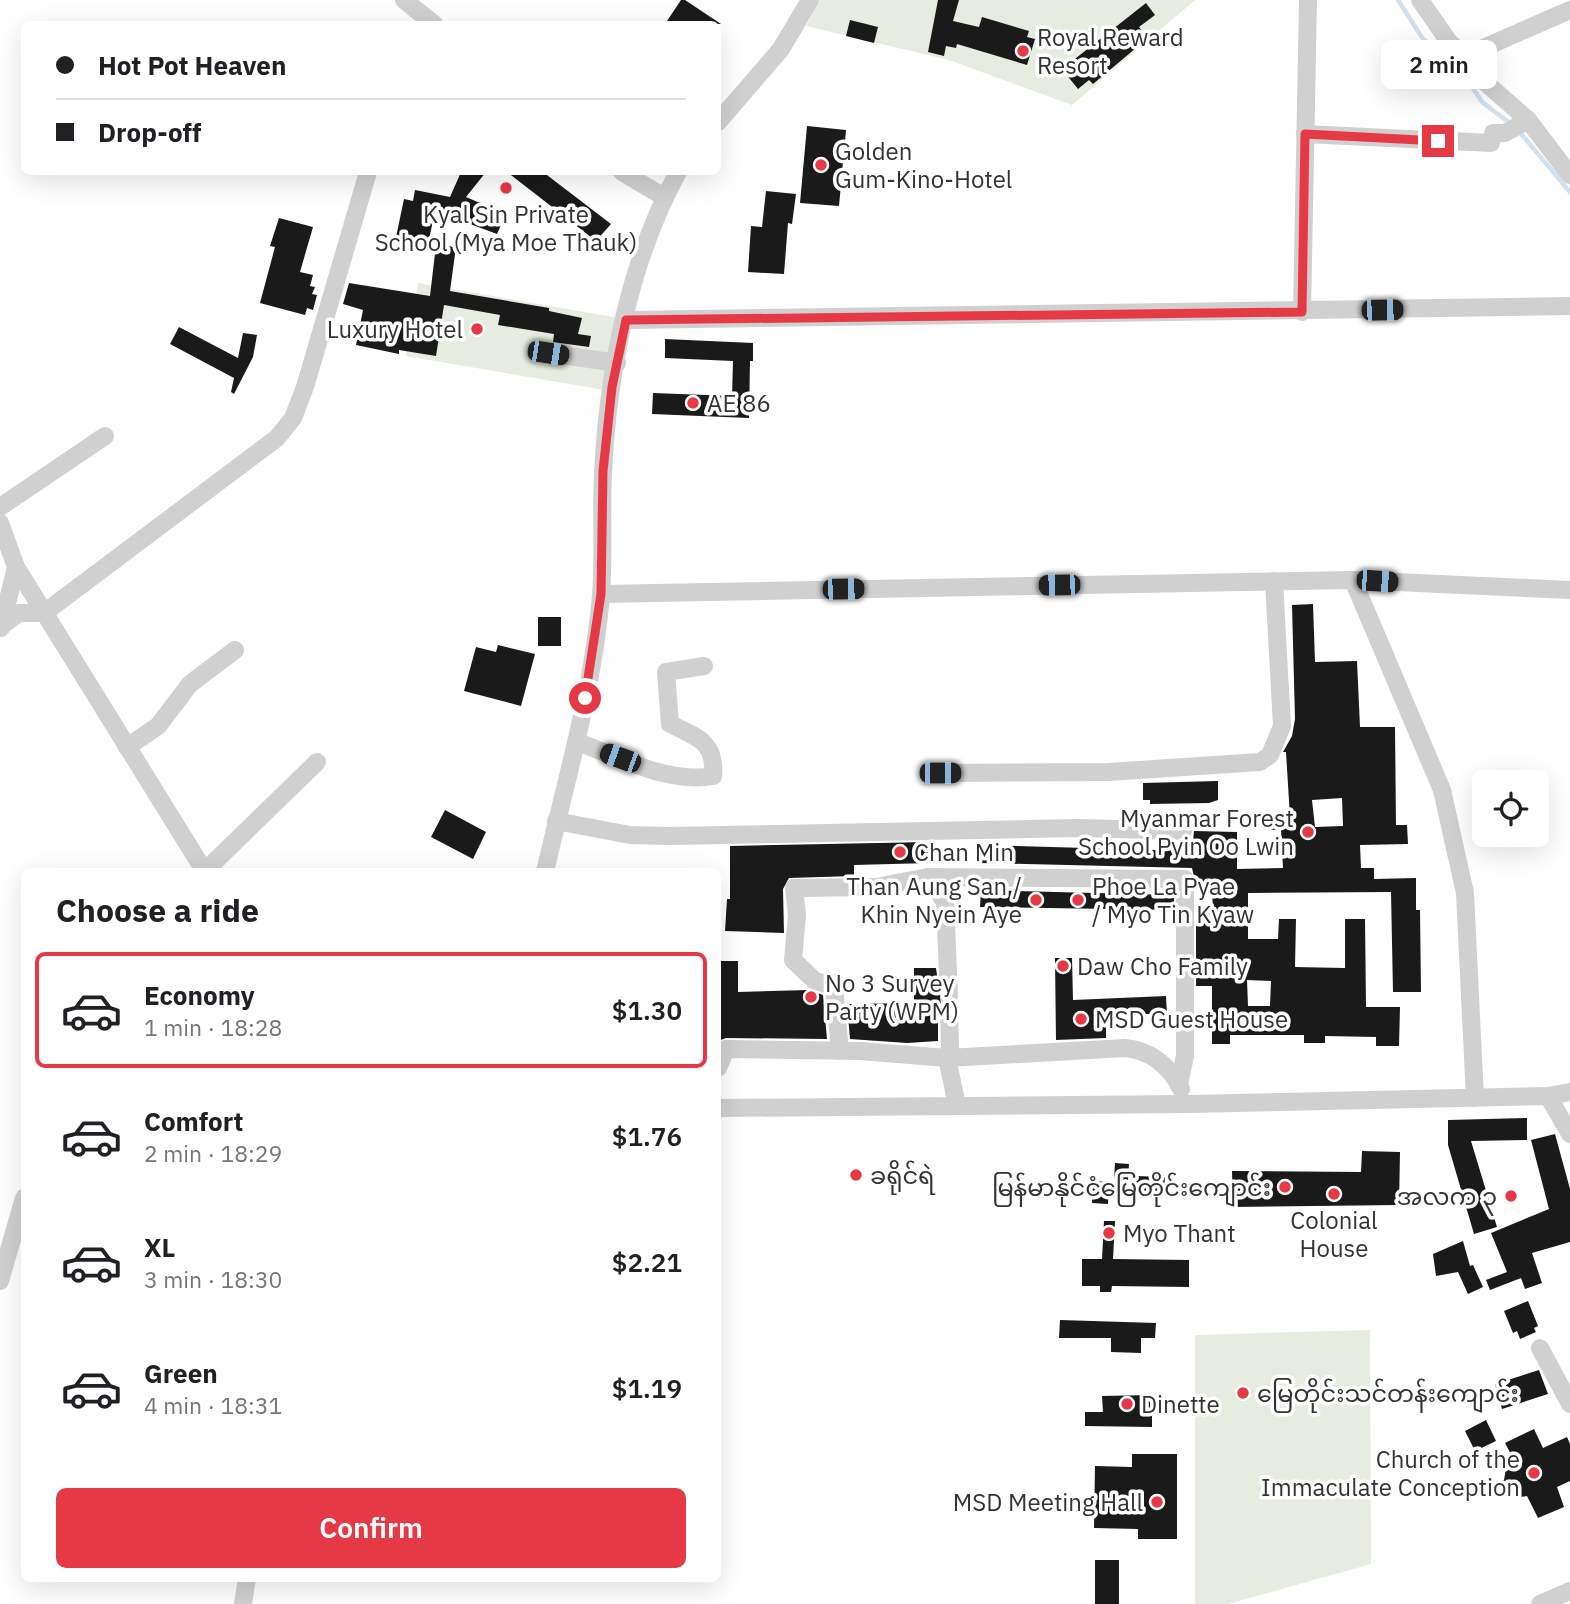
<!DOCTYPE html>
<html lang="en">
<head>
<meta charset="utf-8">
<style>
	:root { --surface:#fff; --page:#f2f2f2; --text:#202124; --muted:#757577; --line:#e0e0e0; --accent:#e63946 }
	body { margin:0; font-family:"IBM Plex Sans","Noto Sans Myanmar",sans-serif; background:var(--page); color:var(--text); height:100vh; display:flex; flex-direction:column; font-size:26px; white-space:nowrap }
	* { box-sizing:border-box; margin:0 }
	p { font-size:23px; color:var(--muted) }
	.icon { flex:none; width:38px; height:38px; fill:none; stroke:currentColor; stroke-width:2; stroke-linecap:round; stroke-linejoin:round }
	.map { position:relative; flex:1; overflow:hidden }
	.panel { position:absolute; left:21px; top:868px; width:700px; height:714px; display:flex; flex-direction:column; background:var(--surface); border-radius:10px; box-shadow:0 7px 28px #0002 }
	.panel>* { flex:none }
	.hud { position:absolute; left:21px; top:21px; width:700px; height:154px; border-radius:10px; box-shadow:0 7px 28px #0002; display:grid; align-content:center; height:154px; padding:0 35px; background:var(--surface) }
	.fabs { position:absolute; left:1472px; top:770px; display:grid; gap:14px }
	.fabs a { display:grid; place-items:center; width:77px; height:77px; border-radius:10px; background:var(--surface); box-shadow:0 7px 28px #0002; font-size:35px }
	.end { position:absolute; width:32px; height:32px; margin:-16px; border:9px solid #e63946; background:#fff; box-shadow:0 0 0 4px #fff }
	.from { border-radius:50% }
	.bubble { position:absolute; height:49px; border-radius:10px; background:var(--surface); box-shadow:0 7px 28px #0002; font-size:23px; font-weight:600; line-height:49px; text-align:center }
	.car { position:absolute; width:21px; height:42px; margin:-21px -10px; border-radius:9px; box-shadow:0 0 5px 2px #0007; background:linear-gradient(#222 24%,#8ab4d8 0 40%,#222 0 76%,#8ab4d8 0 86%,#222 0) }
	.hud b { display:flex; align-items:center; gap:24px; height:66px; font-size:26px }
	.hud b+b { border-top:2px solid var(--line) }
	.hud i { width:18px; height:18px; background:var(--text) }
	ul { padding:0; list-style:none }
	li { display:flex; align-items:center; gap:21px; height:116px; margin:0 14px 10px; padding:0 21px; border:4px solid transparent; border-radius:10px }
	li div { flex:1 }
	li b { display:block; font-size:26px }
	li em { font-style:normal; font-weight:600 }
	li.current { border-color:var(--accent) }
	li>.icon { width:63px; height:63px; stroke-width:1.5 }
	h2 { padding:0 35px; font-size:32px; line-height:84px }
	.button { display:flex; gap:14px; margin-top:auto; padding:14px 35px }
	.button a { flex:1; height:80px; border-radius:10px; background:var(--accent); color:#fff; font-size:28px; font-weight:600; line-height:80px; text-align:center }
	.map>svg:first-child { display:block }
	.green { fill:#e6ecdf }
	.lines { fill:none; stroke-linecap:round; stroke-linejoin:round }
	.stream { stroke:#cfe2ee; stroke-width:4.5 }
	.building { fill:#1a1a1a; fill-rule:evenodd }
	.minor { stroke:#d0d0d0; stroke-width:18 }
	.route { stroke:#e63946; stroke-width:9 }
	.poi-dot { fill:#e63946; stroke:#fff; stroke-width:2.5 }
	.labels { text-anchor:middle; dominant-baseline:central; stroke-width:7; stroke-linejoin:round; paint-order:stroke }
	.poi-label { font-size:24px; fill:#333; stroke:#fff; text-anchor:start }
</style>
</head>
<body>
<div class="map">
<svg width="1570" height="1604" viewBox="0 0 1570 1604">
	<rect width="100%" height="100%" fill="#fff"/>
	<g class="green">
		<path d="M 820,0 L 1195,0 L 1072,105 L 949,60 L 806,26 Z"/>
		<path d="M 418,283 L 619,318 L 605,390 L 406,356 Z"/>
		<path d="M 1370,1330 L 1371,1564 L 1228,1604 L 1195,1604 L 1195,1335 Z"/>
	</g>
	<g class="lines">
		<g class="stream">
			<path d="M 1398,0 L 1423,39 L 1457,64 L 1482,102 L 1511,124"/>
			<path d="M 1518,130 L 1570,192"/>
		</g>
	</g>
	<g class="building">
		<path d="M 681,0 L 685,0 L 721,24 L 665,24 Z"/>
		<path d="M 938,0 L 959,0 L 953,21 L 979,27 L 982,17 L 1029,31 L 1027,37 L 1035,39 L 1027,65 L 957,44 L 956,48 L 946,46 L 944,56 L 928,52 Z"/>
		<path d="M 1146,3 L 1155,15 L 1139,27 L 1148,38 L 1093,84 L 1089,80 L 1078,89 L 1066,74 L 1075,67 L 1071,62 Z"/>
		<path d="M 850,20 L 878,27 L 874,43 L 846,36 Z"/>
		<path d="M 807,126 L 846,130 L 839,206 L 800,203 Z"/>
		<path d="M 461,172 L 486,172 L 466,197 L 506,214 L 497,234 L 435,211 L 427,249 L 395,242 L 404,199 L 413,201 L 415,190 L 450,197 Z"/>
		<path d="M 507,172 L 543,172 L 611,224 L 596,241 Z"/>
		<path d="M 766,191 L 796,194 L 792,224 L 788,223 L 784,274 L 748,272 L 751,226 L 762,227 Z"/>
		<path d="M 279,218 L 313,227 L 300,272 L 313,275 L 310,286 L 315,287 L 312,294 L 317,295 L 313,310 L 307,308 L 305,315 L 260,303 L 275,247 L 270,246 Z"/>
		<path d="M 436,245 L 456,247 L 450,291 L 549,308 L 549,311 L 582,318 L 578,334 L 591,336 L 589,347 L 553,342 L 554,334 L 498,325 L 500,315 L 444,305 L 436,356 L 399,350 L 399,354 L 356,345 L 363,310 L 343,304 L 349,283 L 430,296 Z"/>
		<path d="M 179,327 L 238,358 L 243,333 L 257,335 L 253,357 L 234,394 L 231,392 L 234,378 L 170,344 Z"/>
		<path d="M 665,339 L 753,343 L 753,361 L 750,361 L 749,418 L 652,414 L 653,393 L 732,396 L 733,361 L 665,358 Z"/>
		<path d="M 1313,604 L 1315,662 L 1357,661 L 1360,727 L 1395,727 L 1396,825 L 1407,825 L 1408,844 L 1360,845 L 1361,868 L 1374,868 L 1374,879 L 1416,878 L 1416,910 L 1420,910 L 1421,992 L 1393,992 L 1391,892 L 1248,893 L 1248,939 L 1278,939 L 1279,919 L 1296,919 L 1295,967 L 1345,968 L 1345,919 L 1365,919 L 1366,1007 L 1400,1007 L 1399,1046 L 1376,1046 L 1376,1037 L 1325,1036 L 1325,1043 L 1304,1043 L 1304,1035 L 1230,1035 L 1230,1044 L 1212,1044 L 1212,986 L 1196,986 L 1196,913 L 1213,913 L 1212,885 L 1196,886 L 1192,868 L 980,863 L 981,845 L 1192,851 L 1194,831 L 1237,832 L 1237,869 L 1283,868 L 1281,829 L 1271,830 L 1270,817 L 1290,817 L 1286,752 L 1283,752 L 1292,736 L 1295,719 L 1292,605 ZM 1342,798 L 1343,826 L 1315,827 L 1312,800 ZM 1247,980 L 1271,981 L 1270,1006 L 1248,1006 Z"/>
		<rect x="538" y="617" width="23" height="29"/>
		<path d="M 498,645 L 535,654 L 521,706 L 464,691 L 476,647 L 496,652 Z"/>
		<path d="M 1218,781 L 1218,800 L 1209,803 L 1150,804 L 1150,800 L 1143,800 L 1143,783 Z"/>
		<path d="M 445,810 L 486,832 L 473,859 L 431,837 Z"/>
		<path d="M 930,842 L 930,863 L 854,865 L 854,876 L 789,878 L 783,889 L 784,933 L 725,931 L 727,899 L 730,899 L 730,846 Z"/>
		<path d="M 981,890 L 1174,895 L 1174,910 L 980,907 Z"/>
		<path d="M 1055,958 L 1072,958 L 1073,1000 L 1166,996 L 1167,1014 L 1106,1014 L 1106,1038 L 1056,1040 Z"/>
		<path d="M 718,961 L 738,961 L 738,992 L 808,990 L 823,995 L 827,1039 L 726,1038 L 718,1041 Z"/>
		<path d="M 914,968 L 936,968 L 941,1004 L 938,1011 L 938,1041 L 907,1043 L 850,1039 L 847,1004 L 914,1003 Z"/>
		<path d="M 1527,1118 L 1527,1140 L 1471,1141 L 1497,1227 L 1474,1234 L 1448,1145 L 1448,1120 Z"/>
		<path d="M 1555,1134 L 1570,1189 L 1570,1242 L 1532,1253 L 1542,1283 L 1525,1289 L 1521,1278 L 1490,1290 L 1486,1280 L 1507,1272 L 1491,1233 L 1549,1209 L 1531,1140 Z"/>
		<path d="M 1362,1151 L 1400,1152 L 1399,1205 L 1233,1207 L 1232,1171 L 1361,1172 Z"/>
		<path d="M 1115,1163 L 1129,1164 L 1128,1180 L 1114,1179 Z"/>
		<path d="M 1135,1176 L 1165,1177 L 1164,1191 L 1135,1191 Z"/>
		<path d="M 1093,1181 L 1109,1182 L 1108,1204 L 1092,1203 Z"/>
		<path d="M 1104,1221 L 1115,1221 L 1113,1259 L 1189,1260 L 1189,1287 L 1112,1286 L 1111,1292 L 1100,1292 L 1100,1286 L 1082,1286 L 1082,1259 L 1102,1259 Z"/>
		<path d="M 1463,1241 L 1470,1266 L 1473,1265 L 1483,1287 L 1468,1294 L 1458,1272 L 1436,1276 L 1433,1254 Z"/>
		<path d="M 1528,1301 L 1538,1326 L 1534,1328 L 1536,1332 L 1520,1339 L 1517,1331 L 1513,1333 L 1504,1311 Z"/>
		<path d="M 1060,1320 L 1156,1323 L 1155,1338 L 1141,1338 L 1141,1353 L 1111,1352 L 1111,1338 L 1059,1338 Z"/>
		<path d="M 1539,1370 L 1548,1394 L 1502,1409 L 1495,1384 Z"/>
		<path d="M 1152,1395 L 1152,1427 L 1085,1426 L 1085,1412 L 1103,1412 L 1102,1396 Z"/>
		<path d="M 1486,1420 L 1496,1441 L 1475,1451 L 1465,1431 Z"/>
		<path d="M 1534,1429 L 1543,1448 L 1567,1437 L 1570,1444 L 1570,1481 L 1557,1487 L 1564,1507 L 1538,1518 L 1527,1496 L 1520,1497 L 1510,1491 L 1497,1496 L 1492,1485 L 1504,1480 L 1507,1462 L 1514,1460 L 1505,1443 Z"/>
		<path d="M 1132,1454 L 1177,1454 L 1177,1539 L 1138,1539 L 1138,1529 L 1094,1528 L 1095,1466 L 1132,1467 Z"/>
		<rect x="1095" y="1560" width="24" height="44"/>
	</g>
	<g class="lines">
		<g class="minor">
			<path d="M 404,0 L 434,24"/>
			<path d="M 1420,0 L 1449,42 L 1465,56 L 1486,83 L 1528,120 L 1570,175"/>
			<path d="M 1465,56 L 1570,10"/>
			<path d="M 718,122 L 781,49 L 810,0"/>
			<path d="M 1305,134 L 1491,143 L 1493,133 L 1505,133 L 1528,120"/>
			<path d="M 622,172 L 664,197"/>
			<path d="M 1302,312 L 1308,0"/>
			<path d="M 626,320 L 1570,306"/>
			<path d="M 548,353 L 617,363"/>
			<path d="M 0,507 L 105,436"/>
			<path d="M 0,523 L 16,567 L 205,872"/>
			<path d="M 1353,580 L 1442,790 L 1465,893 L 1475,1098"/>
			<path d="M 601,594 L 1353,580 L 1570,590"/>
			<path d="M 0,627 L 19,613 L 44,613 L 277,438 L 293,418 L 305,387 L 368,172"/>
			<path d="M 1,628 L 16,567"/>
			<path d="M 577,742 C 620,757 667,784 713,776 C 716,742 697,737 670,724 L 666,672 L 704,666"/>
			<path d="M 127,747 L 158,726 L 190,684 L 235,650"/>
			<path d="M 940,773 L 1109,772 L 1260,762 L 1270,755 L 1282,726 L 1274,581"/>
			<path d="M 556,821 L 630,835 L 669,836 L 1080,828 L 1183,831"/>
			<path d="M 205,871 L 317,762"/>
			<path d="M 545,872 C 566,780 593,689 601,596 C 604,555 601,514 603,473 C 608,371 629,262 678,172"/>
			<path d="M 949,996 L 945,902 L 928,877 L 1185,879 L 1185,1056 L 1179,1084"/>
			<path d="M 840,1051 L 834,986 L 815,981 L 793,960 L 797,915 L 794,888 L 876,887 L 928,877"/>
			<path d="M 718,1068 L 726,1049 L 860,1051 L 947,1058 L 950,1048 L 949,1011"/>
			<path d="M 1548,1096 L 1570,1134"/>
			<path d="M 957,1105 L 947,1058 L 1125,1048 C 1150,1050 1170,1066 1181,1089"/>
			<path d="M 718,1108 L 1189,1104 L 1548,1096 L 1570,1092"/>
			<path d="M 0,1281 L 24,1198"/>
			<path d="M 1540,1348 L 1570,1404"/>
			<path d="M 243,1604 L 247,1578"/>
			<path d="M 1540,1604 L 1570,1591"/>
		</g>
	</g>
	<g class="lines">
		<path class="route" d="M 585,698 L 601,594 L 603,471 L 612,387 L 626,320 L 1302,312 L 1305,134 L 1438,141"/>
	</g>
	<g class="poi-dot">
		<circle cx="1023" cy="51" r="7"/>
		<circle cx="821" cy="165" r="7"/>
		<circle cx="506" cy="188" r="7"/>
		<circle cx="477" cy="329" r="7"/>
		<circle cx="693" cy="403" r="7"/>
		<circle cx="1308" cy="832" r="7"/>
		<circle cx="900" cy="852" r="7"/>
		<circle cx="1036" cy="900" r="7"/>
		<circle cx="1078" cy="900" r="7"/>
		<circle cx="1063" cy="966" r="7"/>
		<circle cx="811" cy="997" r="7"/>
		<circle cx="1081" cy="1019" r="7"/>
		<circle cx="856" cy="1175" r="7"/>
		<circle cx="1285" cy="1187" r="7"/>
		<circle cx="1334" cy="1194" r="7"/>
		<circle cx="1511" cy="1196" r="7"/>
		<circle cx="1109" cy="1233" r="7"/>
		<circle cx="1243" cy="1393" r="7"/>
		<circle cx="1127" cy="1404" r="7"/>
		<circle cx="1534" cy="1473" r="7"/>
		<circle cx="1157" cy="1502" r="7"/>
	</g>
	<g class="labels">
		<g class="poi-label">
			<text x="1037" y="37">Royal Reward<tspan x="1037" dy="28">Resort</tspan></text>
			<text x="835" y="151">Golden<tspan x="835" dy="28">Gum-Kino-Hotel</tspan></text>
			<text x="506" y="214" text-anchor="middle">Kyal Sin Private<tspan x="506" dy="28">School (Mya Moe Thauk)</tspan></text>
			<text x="463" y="329" text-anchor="end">Luxury Hotel</text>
			<text x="707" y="403">AE 86</text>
			<text x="1294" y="818" text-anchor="end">Myanmar Forest<tspan x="1294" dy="28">School Pyin Oo Lwin</tspan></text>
			<text x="914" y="852">Chan Min</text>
			<text x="1022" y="886" text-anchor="end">Than Aung San /<tspan x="1022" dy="28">Khin Nyein Aye</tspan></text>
			<text x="1092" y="886">Phoe La Pyae<tspan x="1092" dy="28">/ Myo Tin Kyaw</tspan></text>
			<text x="1077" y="966">Daw Cho Family</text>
			<text x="825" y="983">No 3 Survey<tspan x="825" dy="28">Party (WPM)</tspan></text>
			<text x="1095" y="1019">MSD Guest House</text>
			<text x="870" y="1175">ခရိုင်ရဲ</text>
			<text x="1271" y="1187" text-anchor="end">မြန်မာနိုင်ငံမြေတိုင်းကျောင်း</text>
			<text x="1497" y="1196" text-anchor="end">အလက ၃</text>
			<text x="1334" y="1220" text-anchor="middle">Colonial<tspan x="1334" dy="28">House</tspan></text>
			<text x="1123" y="1233">Myo Thant</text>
			<text x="1257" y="1393">မြေတိုင်းသင်တန်းကျောင်း</text>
			<text x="1141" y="1404">Dinette</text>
			<text x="1520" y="1459" text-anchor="end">Church of the<tspan x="1520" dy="28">Immaculate Conception</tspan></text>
			<text x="1143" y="1502" text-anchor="end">MSD Meeting Hall</text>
		</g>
	</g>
</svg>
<div class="fabs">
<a><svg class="icon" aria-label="locate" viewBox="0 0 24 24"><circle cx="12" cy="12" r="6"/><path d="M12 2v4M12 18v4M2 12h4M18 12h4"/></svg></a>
</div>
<i class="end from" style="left:585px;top:698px"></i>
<i class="end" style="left:1438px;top:141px"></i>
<div class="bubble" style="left:1381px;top:40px;width:116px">2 min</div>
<i class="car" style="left:1382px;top:310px;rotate:89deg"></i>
<i class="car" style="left:548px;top:353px;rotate:99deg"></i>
<i class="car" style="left:1377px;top:581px;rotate:94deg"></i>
<i class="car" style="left:1059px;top:585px;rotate:269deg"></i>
<i class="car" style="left:843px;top:589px;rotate:89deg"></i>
<i class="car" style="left:620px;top:758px;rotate:290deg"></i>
<i class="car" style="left:940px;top:773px;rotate:90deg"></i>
<div class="hud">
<b><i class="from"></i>Hot Pot Heaven</b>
<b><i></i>Drop-off</b>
</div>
<section class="panel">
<h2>Choose a ride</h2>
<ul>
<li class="current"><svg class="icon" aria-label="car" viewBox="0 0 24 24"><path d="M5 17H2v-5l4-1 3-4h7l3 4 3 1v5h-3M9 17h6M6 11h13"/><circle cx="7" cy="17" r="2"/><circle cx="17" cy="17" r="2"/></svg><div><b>Economy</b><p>1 min · 18:28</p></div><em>$1.30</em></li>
<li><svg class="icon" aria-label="car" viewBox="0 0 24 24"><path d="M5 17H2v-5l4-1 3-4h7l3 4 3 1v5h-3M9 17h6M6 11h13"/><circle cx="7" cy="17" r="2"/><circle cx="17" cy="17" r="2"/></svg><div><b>Comfort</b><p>2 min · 18:29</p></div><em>$1.76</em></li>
<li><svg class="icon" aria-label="car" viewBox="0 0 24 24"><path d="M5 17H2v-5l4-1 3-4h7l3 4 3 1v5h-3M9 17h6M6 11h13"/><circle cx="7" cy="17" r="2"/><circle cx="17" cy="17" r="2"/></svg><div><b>XL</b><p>3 min · 18:30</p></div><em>$2.21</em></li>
<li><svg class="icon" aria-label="car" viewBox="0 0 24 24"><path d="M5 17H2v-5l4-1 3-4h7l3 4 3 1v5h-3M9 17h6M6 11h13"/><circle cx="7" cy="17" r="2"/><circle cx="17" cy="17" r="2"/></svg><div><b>Green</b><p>4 min · 18:31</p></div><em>$1.19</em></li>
</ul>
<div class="button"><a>Confirm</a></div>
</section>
</div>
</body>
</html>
